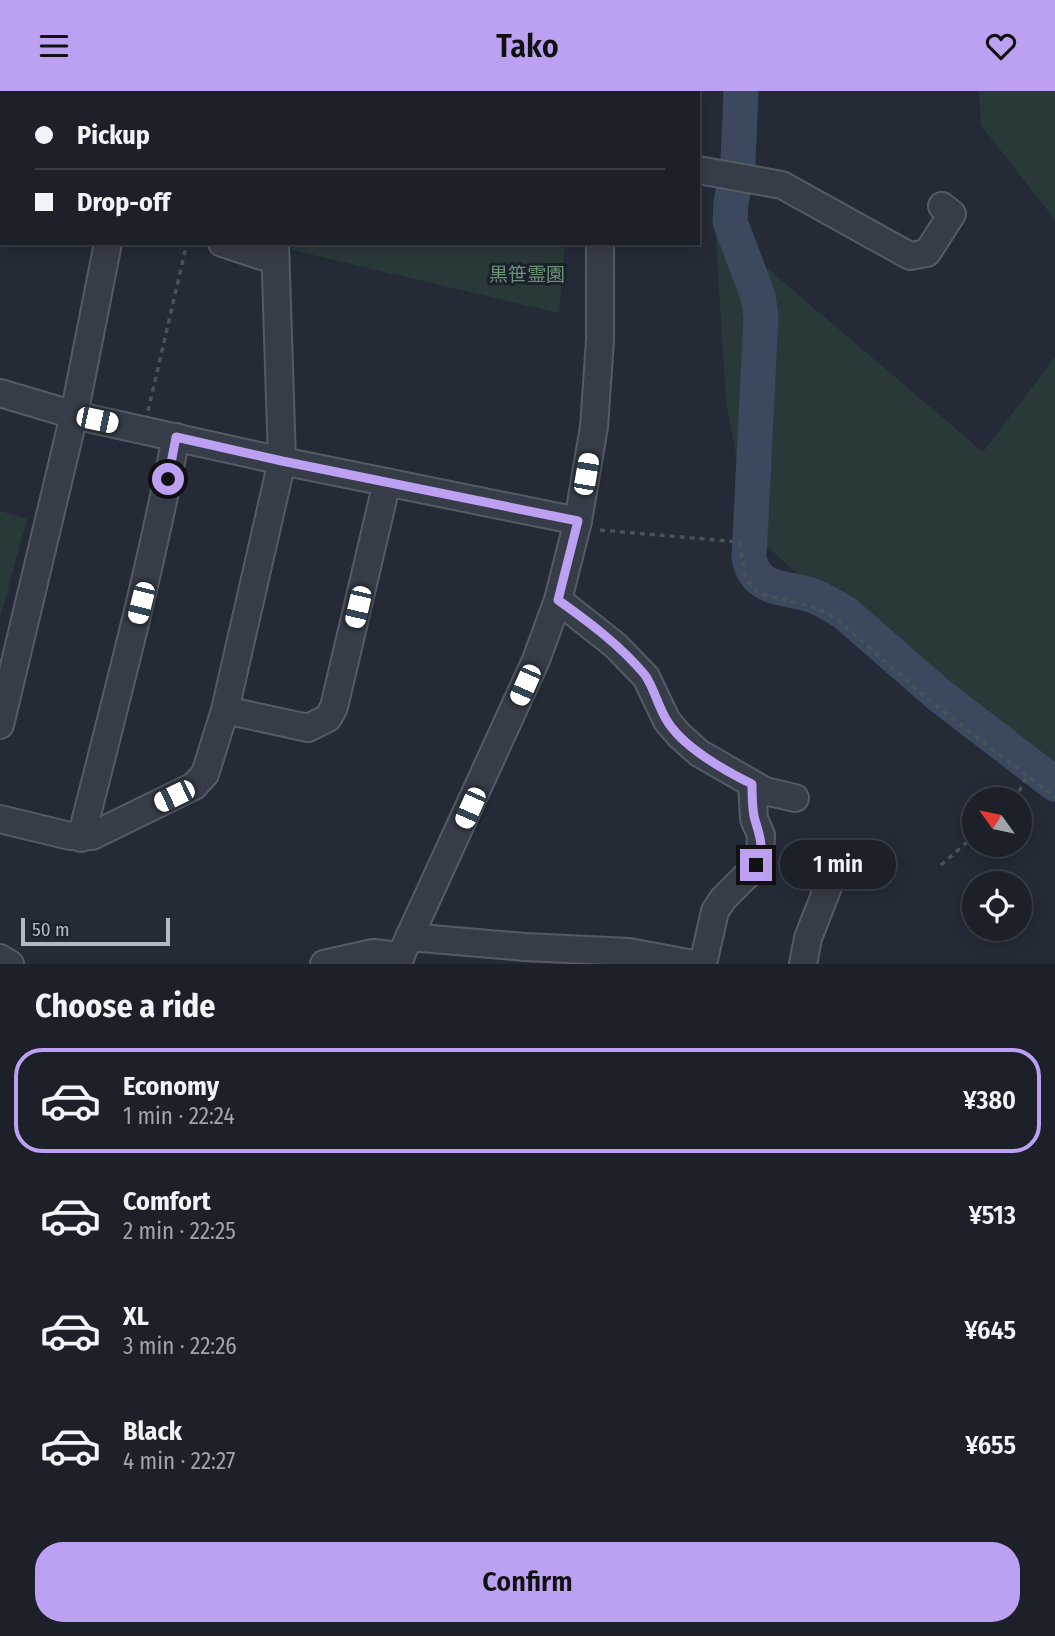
<!DOCTYPE html>
<html lang="en">
<head>
<meta charset="utf-8">
<style>
	:root { --surface:#1b2029; --page:#242831; --text:#f1f3f6; --muted:#a0a3a8; --line:#393e46; --accent:#bca0f2 }
	body { margin:0; font-family:"Fira Sans Condensed","Noto Sans JP",sans-serif; background:var(--page); color:var(--text); height:100vh; display:flex; flex-direction:column; font-size:26px; white-space:nowrap }
	* { box-sizing:border-box; margin:0 }
	p { font-size:23px; color:var(--muted) }
	.icon { flex:none; width:38px; height:38px; fill:none; stroke:currentColor; stroke-width:2; stroke-linecap:round; stroke-linejoin:round }
	.map { position:relative; height:873px; overflow:hidden }
	.drawer { display:flex; flex-direction:column; background:var(--surface); flex:1 }
	.drawer>* { flex:none }
	.banner { position:absolute; left:0px; top:0px; width:700px; height:154px; box-shadow:0 4px 18px #0003,0 0 0 2px var(--line); display:grid; align-content:center; height:154px; padding:0 35px; background:var(--surface) }
	.needle { width:46px; rotate:303deg }
	.fabs { position:absolute; left:962px; top:696px; display:grid; gap:14px }
	.fabs a { display:grid; place-items:center; width:70px; height:70px; border-radius:50%; background:var(--surface); box-shadow:0 4px 18px #0003,0 0 0 2px var(--line); font-size:35px }
	.scale { position:absolute; left:21px; bottom:18px; width:149px; box-sizing:border-box; padding-left:7px; border:4px solid #b2b8c4; border-top:0; font-size:19px; line-height:24px; white-space:nowrap; color:#b2b8c4; -webkit-text-stroke:5px #1c222c; paint-order:stroke }
	.end { position:absolute; width:32px; height:32px; margin:-16px; border:9px solid #bca0f2; background:#111; box-shadow:0 0 0 4px #111 }
	.from { border-radius:50% }
	.bubble { position:absolute; height:49px; border-radius:24px; background:var(--surface); box-shadow:0 4px 18px #0003,0 0 0 2px var(--line); font-size:23px; font-weight:600; line-height:49px; text-align:center }
	.car { position:absolute; width:21px; height:42px; margin:-21px -10px; border-radius:9px; box-shadow:0 0 5px 2px #0007; background:linear-gradient(#fff 24%,#345 0 40%,#fff 0 76%,#345 0 86%,#fff 0) }
	.banner b { display:flex; align-items:center; gap:24px; height:66px; font-size:26px }
	.banner b+b { border-top:2px solid var(--line) }
	.banner i { width:18px; height:18px; background:var(--text) }
	ul { padding:0; list-style:none }
	li { display:flex; align-items:center; gap:21px; height:105px; margin:0 14px 10px; padding:0 21px; border:4px solid transparent; border-radius:28px }
	li div { flex:1 }
	li b { display:block; font-size:26px }
	li em { font-style:normal; font-weight:600 }
	li.current { border-color:var(--accent) }
	li>.icon { width:63px; height:63px; stroke-width:1.5 }
	h2 { padding:0 35px; font-size:32px; line-height:84px }
	.primary-button { display:flex; gap:14px; margin-top:auto; padding:14px 35px }
	.primary-button a { flex:1; height:80px; border-radius:28px; background:var(--accent); color:#111; font-size:28px; font-weight:600; line-height:80px; text-align:center }
	header { display:flex; justify-content:space-between; align-items:center; height:91px; padding:0 35px; background:var(--accent); color:#111; font-size:32px; font-weight:600 }
	.map>svg:first-child { display:block }
	.green { fill:#29393a }
	.lines { fill:none; stroke-linecap:round; stroke-linejoin:round }
	.river { stroke:#3b485e; stroke-width:35 }
	.minor-casing { stroke:#555b65; stroke-width:30 }
	.path { stroke:#455458; stroke-width:3.5; stroke-dasharray:5 5; stroke-linecap:butt }
	.minor { stroke:#373d48; stroke-width:26 }
	.route { stroke:#bca0f2; stroke-width:9 }
	.labels { text-anchor:middle; dominant-baseline:central; stroke-width:6; stroke-linejoin:round; paint-order:stroke }
	.park-label { font-size:19px; fill:#6c9276; stroke:#1c222c }
</style>
</head>
<body>
<header><svg class="icon" aria-label="menu" viewBox="0 0 24 24"><path d="M4 6h16M4 12h16M4 18h16"/></svg>Tako<svg class="icon" aria-label="heart" viewBox="0 0 24 24"><path d="M12 20l-8-8c-3-5 5-10 8-4 3-6 11-1 8 4z"/></svg></header>
<div class="map">
<svg width="1055" height="873" viewBox="0 0 1055 873">
	<rect width="100%" height="100%" fill="#242b37"/>
	<g class="green">
		<path d="M 288,0 L 429,0 L 452,2 L 288,2 Z"/>
		<path d="M 979,0 L 1055,0 L 1055,129 L 981,34 Z"/>
		<path d="M 715,133 L 983,361 L 1055,266 L 1055,689 L 942,607 L 848,531 L 750,439 L 726,310 Z"/>
		<path d="M 292,152 L 565,152 L 559,222 L 292,159 Z"/>
		<path d="M 0,420 L 27,428 L 0,527 Z"/>
	</g>
	<g class="lines">
		<path class="river" d="M 741,0 L 738,71 L 731,112 L 730,131 L 758,205 L 761,226 L 749,467 C 756,501 784,495 811,504 C 824,509 834,515 845,522 L 939,604 L 1055,693"/>
		<defs>
			<g id="minor">
				<path d="M 599,0 L 599,2"/>
				<path d="M 134,2 L 134,0"/>
				<path d="M 281,2 L 281,0"/>
				<path d="M 698,79 L 782,94 L 910,165 L 927,162 L 952,123 L 942,115"/>
				<path d="M 222,152 L 274,169"/>
				<path d="M 0,302 L 74,324 L 282,370 L 578,430"/>
				<path d="M 558,509 L 615,554 L 646,586 L 667,630 L 679,644 L 699,662 L 765,700 L 795,707"/>
				<path d="M 225,619 L 308,637 L 328,627 L 334,616 L 387,391"/>
				<path d="M 0,634 L 74,324 L 108,152"/>
				<path d="M 0,728 L 70,745 L 92,745 L 194,695 L 205,683 L 225,619 L 282,370 L 275,152"/>
				<path d="M 81,747 C 115,613 150,481 176,346"/>
				<path d="M 409,846 L 525,856 L 629,861 L 693,873"/>
				<path d="M 0,867 L 10,873"/>
				<path d="M 324,873 L 373,862 L 401,865"/>
				<path d="M 397,873 L 536,569 L 558,509 L 578,430 L 594,336 L 600,249 L 600,152"/>
				<path d="M 703,873 L 715,820 L 723,808 L 753,778 L 760,766 L 761,744 L 754,728 L 752,693"/>
				<path d="M 803,873 L 808,847 L 830,791"/>
			</g>
		</defs>
		<use href="#minor" class="minor-casing"/>
		<g class="path">
			<path d="M 148,320 L 187,152"/>
			<path d="M 600,439 L 739,451 L 746,488 L 760,503 L 818,517 L 838,529 L 930,610 L 1055,706"/>
			<path d="M 1014,709 L 1028,684"/>
			<path d="M 941,774 L 975,744"/>
		</g>
		<use href="#minor" class="minor"/>
	</g>
	<g class="lines">
		<path class="route" d="M 168,388 L 176,346 L 282,370 L 578,430 L 558,509 C 589,531 621,555 645,584 C 654,597 658,615 666,628 C 681,655 725,680 752,693 C 752,704 752,719 755,729 C 760,746 765,757 756,774"/>
	</g>
	<g class="labels">
		<g class="park-label">
			<text x="527" y="183">黒笹霊園</text>
		</g>
	</g>
</svg>
<div class="fabs">
<a><svg class="needle" viewBox="-14 -14 28 28"><path d="M0-13l5 13h-10z" fill="#e53935"/><path d="M0 13l5-13h-10z" fill="#a0a3a8"/></svg></a>
<a><svg class="icon" aria-label="locate" viewBox="0 0 24 24"><circle cx="12" cy="12" r="6"/><path d="M12 2v4M12 18v4M2 12h4M18 12h4"/></svg></a>
</div>
<div class="scale">50 m</div>
<i class="end from" style="left:168px;top:388px"></i>
<i class="end" style="left:756px;top:774px"></i>
<div class="bubble" style="left:780px;top:749px;width:116px">1 min</div>
<i class="car" style="left:97px;top:329px;rotate:102deg"></i>
<i class="car" style="left:586px;top:383px;rotate:10deg"></i>
<i class="car" style="left:141px;top:512px;rotate:194deg"></i>
<i class="car" style="left:358px;top:516px;rotate:193deg"></i>
<i class="car" style="left:525px;top:594px;rotate:204deg"></i>
<i class="car" style="left:174px;top:705px;rotate:244deg"></i>
<i class="car" style="left:470px;top:717px;rotate:204deg"></i>
<div class="banner">
<b><i class="from"></i>Pickup</b>
<b><i></i>Drop-off</b>
</div>
</div>
<section class="drawer">
<h2>Choose a ride</h2>
<ul>
<li class="current"><svg class="icon" aria-label="car" viewBox="0 0 24 24"><path d="M5 17H2v-5l4-1 3-4h7l3 4 3 1v5h-3M9 17h6M6 11h13"/><circle cx="7" cy="17" r="2"/><circle cx="17" cy="17" r="2"/></svg><div><b>Economy</b><p>1 min · 22:24</p></div><em>¥380</em></li>
<li><svg class="icon" aria-label="car" viewBox="0 0 24 24"><path d="M5 17H2v-5l4-1 3-4h7l3 4 3 1v5h-3M9 17h6M6 11h13"/><circle cx="7" cy="17" r="2"/><circle cx="17" cy="17" r="2"/></svg><div><b>Comfort</b><p>2 min · 22:25</p></div><em>¥513</em></li>
<li><svg class="icon" aria-label="car" viewBox="0 0 24 24"><path d="M5 17H2v-5l4-1 3-4h7l3 4 3 1v5h-3M9 17h6M6 11h13"/><circle cx="7" cy="17" r="2"/><circle cx="17" cy="17" r="2"/></svg><div><b>XL</b><p>3 min · 22:26</p></div><em>¥645</em></li>
<li><svg class="icon" aria-label="car" viewBox="0 0 24 24"><path d="M5 17H2v-5l4-1 3-4h7l3 4 3 1v5h-3M9 17h6M6 11h13"/><circle cx="7" cy="17" r="2"/><circle cx="17" cy="17" r="2"/></svg><div><b>Black</b><p>4 min · 22:27</p></div><em>¥655</em></li>
</ul>
<div class="primary-button"><a>Confirm</a></div>
</section>
</body>
</html>
